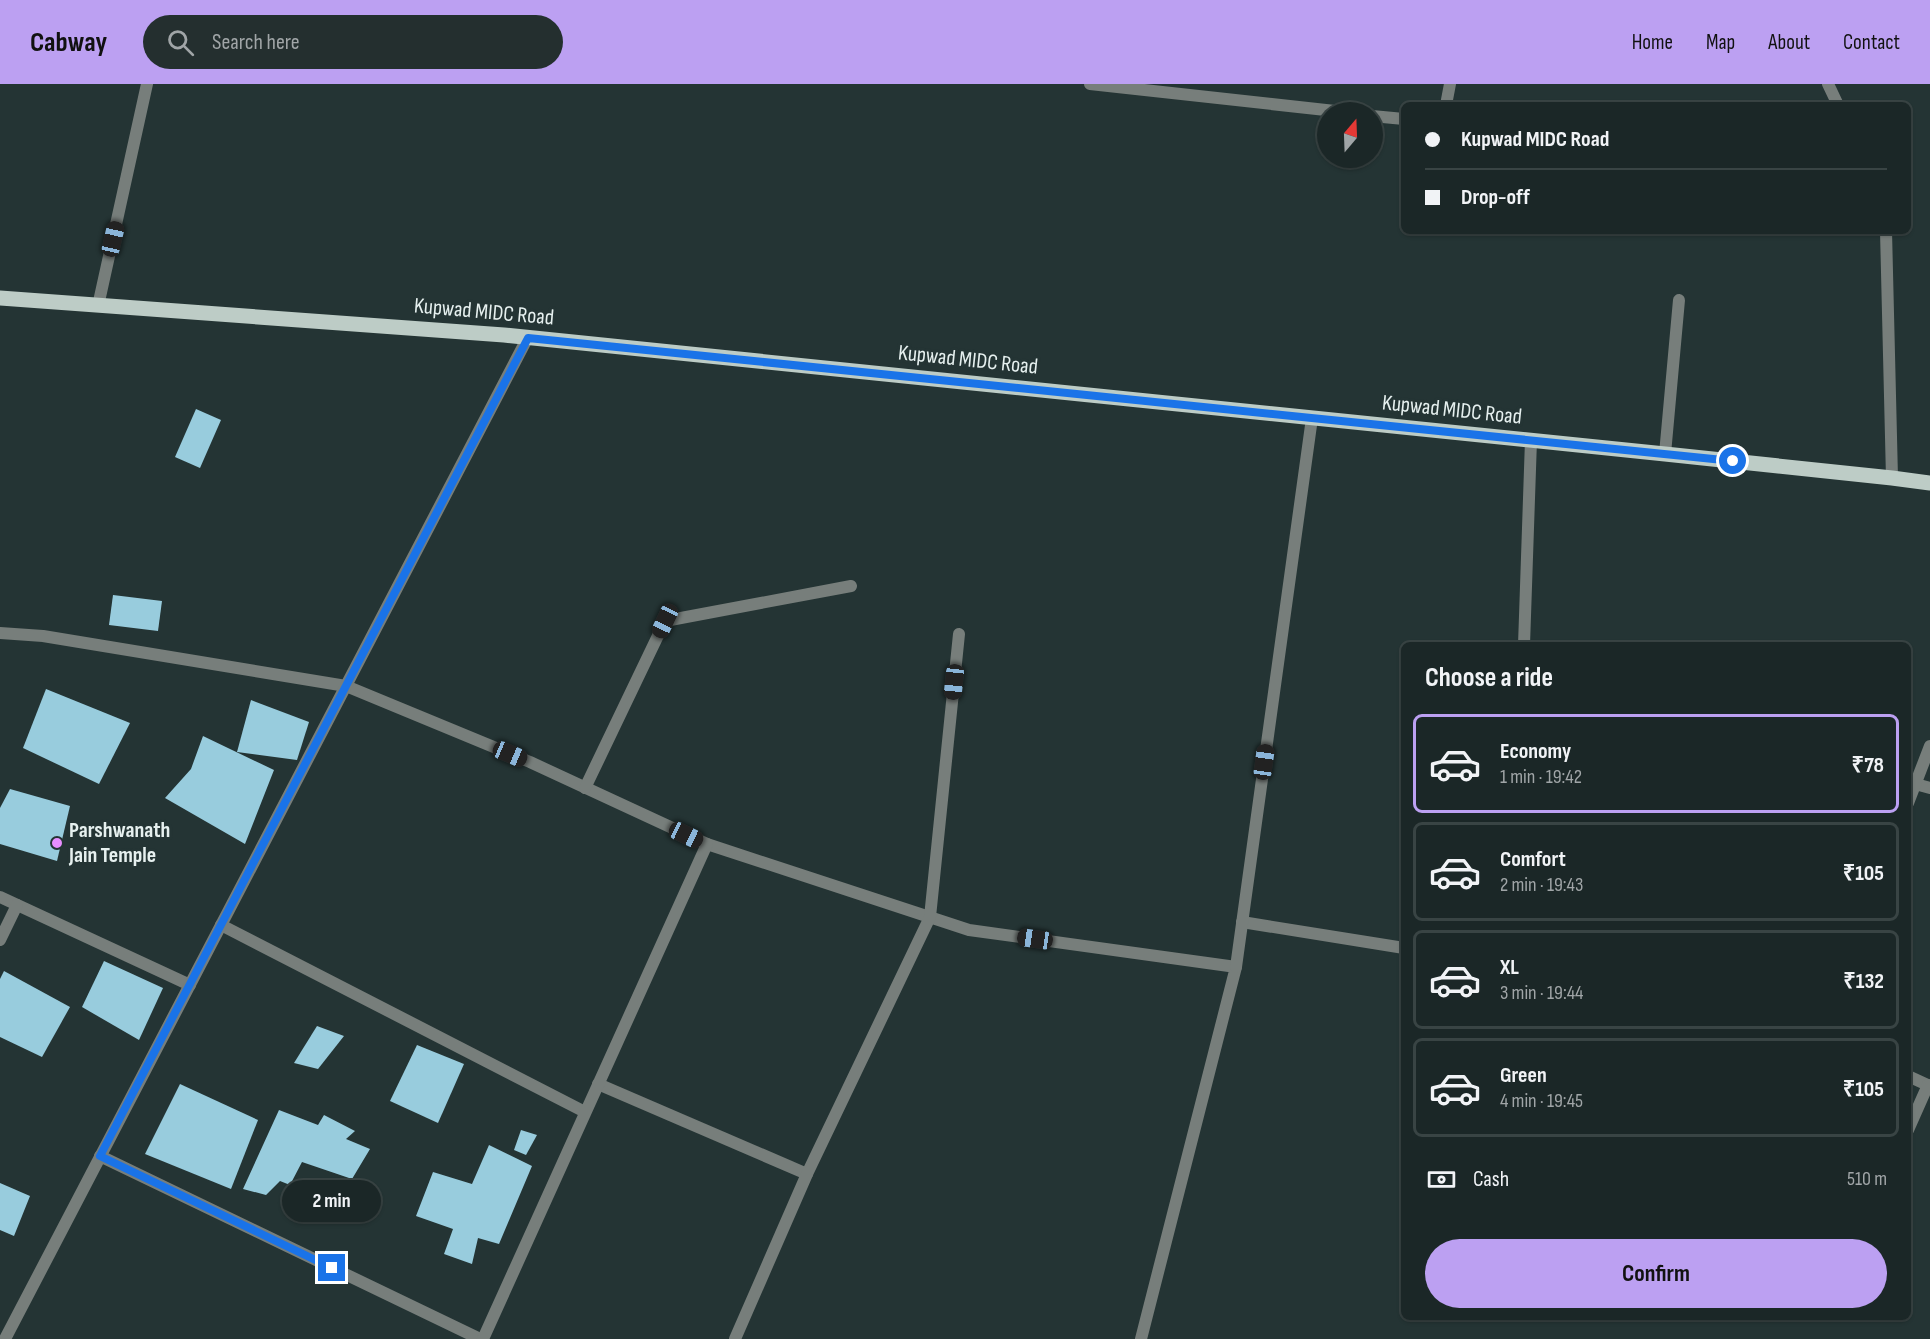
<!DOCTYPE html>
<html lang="en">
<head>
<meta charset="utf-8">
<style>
	:root { --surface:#1b2727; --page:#242f2f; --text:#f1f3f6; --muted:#a0a5a7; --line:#394444; --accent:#bca0f2 }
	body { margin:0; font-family:"Sofia Sans Condensed",sans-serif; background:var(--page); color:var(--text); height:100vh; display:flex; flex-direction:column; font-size:22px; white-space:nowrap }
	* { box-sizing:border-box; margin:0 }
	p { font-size:20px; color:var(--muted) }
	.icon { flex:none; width:33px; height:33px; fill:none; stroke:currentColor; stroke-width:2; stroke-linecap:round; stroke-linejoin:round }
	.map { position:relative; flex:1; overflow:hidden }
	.sheet { position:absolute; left:1401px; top:558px; width:510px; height:678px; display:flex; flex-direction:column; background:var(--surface); border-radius:9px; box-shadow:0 2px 4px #0004,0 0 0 2px var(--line) }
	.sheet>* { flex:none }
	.hud { position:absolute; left:1401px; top:18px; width:510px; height:132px; border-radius:9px; box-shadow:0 2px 4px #0004,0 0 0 2px var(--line); display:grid; align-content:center; height:132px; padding:0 24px; background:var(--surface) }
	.needle { width:39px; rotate:19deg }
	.fabs { position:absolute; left:1317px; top:18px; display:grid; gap:12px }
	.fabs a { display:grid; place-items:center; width:66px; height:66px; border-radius:50%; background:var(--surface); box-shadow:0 2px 4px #0004,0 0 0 2px var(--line); font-size:30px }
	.end { position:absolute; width:27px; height:27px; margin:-14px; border:8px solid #1a73e8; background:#fff; box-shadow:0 0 0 3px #fff }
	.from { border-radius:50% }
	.bubble { position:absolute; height:42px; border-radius:21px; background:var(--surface); box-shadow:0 2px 4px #0004,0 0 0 2px var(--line); font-size:20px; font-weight:700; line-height:42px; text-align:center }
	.car { position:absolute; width:18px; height:36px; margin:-18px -9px; border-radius:8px; box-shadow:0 0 4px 2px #0007; background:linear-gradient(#222 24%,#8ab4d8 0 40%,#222 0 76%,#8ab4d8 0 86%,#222 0) }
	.hud b { display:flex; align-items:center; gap:21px; height:57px; font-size:22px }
	.hud b+b { border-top:2px solid var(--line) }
	.hud i { width:15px; height:15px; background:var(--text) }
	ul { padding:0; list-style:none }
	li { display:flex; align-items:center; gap:18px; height:99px; margin:0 12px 9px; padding:0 12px; border:3px solid var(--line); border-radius:9px }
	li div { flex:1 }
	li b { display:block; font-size:22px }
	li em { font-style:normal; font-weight:700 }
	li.selected { border-color:var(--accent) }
	li>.icon { width:54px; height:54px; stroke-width:1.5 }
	h2 { padding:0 24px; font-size:27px; line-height:72px }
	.pay { display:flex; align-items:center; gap:15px; height:66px; padding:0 24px; font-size:22px }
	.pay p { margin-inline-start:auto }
	.action { display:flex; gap:12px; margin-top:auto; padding:12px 24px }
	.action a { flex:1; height:69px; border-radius:36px; background:var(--accent); color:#111; font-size:24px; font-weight:700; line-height:69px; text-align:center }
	header { display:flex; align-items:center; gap:36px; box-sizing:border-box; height:84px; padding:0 30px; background:var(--accent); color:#111 }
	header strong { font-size:28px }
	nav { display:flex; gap:33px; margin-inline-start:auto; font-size:21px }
	.search { width:420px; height:54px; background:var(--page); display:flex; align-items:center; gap:15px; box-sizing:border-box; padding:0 21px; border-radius:33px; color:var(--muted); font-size:22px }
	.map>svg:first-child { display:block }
	.building { fill:#98ccdd }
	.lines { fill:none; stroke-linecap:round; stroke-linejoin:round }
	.minor { stroke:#777e7b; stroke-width:12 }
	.primary { stroke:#bdccc6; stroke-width:15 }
	.route { stroke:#1a73e8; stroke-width:8 }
	.poi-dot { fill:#e88eff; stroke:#243434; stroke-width:2 }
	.labels { text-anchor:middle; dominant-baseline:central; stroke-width:6; stroke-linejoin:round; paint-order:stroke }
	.street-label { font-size:22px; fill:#e6f0ef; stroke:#243434 }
	.poi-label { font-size:22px; font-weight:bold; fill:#e6f0ef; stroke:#243434; text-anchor:start }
</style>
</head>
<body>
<header>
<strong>Cabway</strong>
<div class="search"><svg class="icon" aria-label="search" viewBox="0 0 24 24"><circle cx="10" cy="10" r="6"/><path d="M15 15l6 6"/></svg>Search here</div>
<nav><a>Home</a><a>Map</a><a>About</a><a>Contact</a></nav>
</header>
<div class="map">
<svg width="1930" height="1255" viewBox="0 0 1930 1255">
	<rect width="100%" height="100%" fill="#243434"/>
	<g class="building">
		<path d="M 196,325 L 221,336 L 200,384 L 175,373 Z"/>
		<path d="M 113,511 L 162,517 L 158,547 L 109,541 Z"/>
		<path d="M 46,605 L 130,639 L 99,700 L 23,664 Z"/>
		<path d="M 251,616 L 309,638 L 297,676 L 237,668 Z"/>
		<path d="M 203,652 L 274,686 L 245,760 L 165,714 L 191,685 Z"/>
		<path d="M 10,705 L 70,722 L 57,777 L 0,760 L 0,724 Z"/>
		<path d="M 104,877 L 163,904 L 139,956 L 82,923 Z"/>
		<path d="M 4,887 L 70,923 L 42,973 L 0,953 L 0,895 Z"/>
		<path d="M 317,942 L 344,952 L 318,985 L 294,979 Z"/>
		<path d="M 417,961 L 464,980 L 438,1039 L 390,1017 Z"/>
		<path d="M 180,1000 L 258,1036 L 231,1105 L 145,1070 Z"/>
		<path d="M 279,1026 L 318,1041 L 324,1031 L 355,1047 L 346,1055 L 370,1065 L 352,1095 L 302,1078 L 290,1101 L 280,1097 L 266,1111 L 243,1105 Z"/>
		<path d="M 521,1046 L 537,1051 L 526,1071 L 514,1066 Z"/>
		<path d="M 489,1061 L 532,1082 L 499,1160 L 478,1154 L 472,1180 L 444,1170 L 453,1145 L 416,1132 L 433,1088 L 472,1100 Z"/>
		<path d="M 0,1099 L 30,1112 L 14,1152 L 0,1146 Z"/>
	</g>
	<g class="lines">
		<g class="minor">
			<path d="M 1090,0 L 1344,28"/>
			<path d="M 1828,0 L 1838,21"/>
			<path d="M 1446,21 L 1450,0"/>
			<path d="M 1372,32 L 1404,35"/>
			<path d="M 1886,147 L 1892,394"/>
			<path d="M 98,222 L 147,0"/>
			<path d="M 1665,370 L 1679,216"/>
			<path d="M 0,549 L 43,552 L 346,602 L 530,678 L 707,760 L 969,846 L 1236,883 L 1141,1255"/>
			<path d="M 1524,561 L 1531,356"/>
			<path d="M 1908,698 L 1930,704"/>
			<path d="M 585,704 L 665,537 L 851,502"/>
			<path d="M 1908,719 L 1930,662"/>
			<path d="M 0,813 L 190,901"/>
			<path d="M 1242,838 L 1404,864"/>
			<path d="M 221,841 L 585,1028"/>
			<path d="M 0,856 L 17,821"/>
			<path d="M 1236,883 L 1312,334"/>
			<path d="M 1908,992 L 1930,1002"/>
			<path d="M 598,1000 L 807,1090"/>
			<path d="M 1908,1046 L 1928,1001"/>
			<path d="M 100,1072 L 480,1255"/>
			<path d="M 5,1255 L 528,253"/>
			<path d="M 483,1255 L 707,760"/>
			<path d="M 735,1255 L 807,1090 L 930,833 L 959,550"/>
		</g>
		<path class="primary" d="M 0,214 L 504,251 L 1665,370 L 1892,394 L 1930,399"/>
	</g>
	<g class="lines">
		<path class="route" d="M 332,1184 L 100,1072 L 528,254 L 1733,377"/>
	</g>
	<circle class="poi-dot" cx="57" cy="759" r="6"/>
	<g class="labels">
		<g class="street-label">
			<text transform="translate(484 228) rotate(5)">Kupwad MIDC Road</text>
			<text transform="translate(968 276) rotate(6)">Kupwad MIDC Road</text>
			<text transform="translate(1452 326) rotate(6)">Kupwad MIDC Road</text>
		</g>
		<g class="poi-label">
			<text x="69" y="746">Parshwanath<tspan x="69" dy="25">Jain Temple</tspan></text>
		</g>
	</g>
</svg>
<div class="fabs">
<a><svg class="needle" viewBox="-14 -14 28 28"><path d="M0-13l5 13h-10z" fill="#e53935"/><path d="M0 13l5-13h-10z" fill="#a0a5a7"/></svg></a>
</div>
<i class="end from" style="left:1733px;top:377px"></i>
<i class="end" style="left:332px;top:1184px"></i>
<div class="bubble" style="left:282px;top:1096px;width:99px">2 min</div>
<i class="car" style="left:113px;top:155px;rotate:13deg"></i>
<i class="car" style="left:665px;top:537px;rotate:205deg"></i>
<i class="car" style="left:954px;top:598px;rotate:186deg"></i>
<i class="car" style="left:510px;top:670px;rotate:113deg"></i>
<i class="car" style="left:1264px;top:678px;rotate:8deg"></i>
<i class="car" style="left:686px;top:751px;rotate:115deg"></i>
<i class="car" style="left:1035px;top:855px;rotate:278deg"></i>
<div class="hud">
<b><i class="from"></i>Kupwad MIDC Road</b>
<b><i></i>Drop-off</b>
</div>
<section class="sheet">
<h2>Choose a ride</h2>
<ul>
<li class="selected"><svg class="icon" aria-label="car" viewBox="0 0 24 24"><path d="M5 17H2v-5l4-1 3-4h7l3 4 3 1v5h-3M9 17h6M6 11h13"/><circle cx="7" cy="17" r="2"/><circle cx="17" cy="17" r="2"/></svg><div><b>Economy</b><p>1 min · 19:42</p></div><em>₹78</em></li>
<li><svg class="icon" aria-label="car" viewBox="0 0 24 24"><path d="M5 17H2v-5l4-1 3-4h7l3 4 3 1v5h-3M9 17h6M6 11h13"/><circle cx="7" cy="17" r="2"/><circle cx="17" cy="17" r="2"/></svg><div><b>Comfort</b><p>2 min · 19:43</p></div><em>₹105</em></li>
<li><svg class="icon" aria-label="car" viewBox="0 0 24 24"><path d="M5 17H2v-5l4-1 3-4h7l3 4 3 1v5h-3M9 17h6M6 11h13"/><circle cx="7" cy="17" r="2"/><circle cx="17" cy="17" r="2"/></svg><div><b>XL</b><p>3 min · 19:44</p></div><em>₹132</em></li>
<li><svg class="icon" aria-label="car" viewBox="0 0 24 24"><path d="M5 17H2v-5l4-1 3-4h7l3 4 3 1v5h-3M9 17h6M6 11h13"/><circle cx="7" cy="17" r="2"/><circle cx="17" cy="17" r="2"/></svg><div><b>Green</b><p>4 min · 19:45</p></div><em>₹105</em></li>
</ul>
<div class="pay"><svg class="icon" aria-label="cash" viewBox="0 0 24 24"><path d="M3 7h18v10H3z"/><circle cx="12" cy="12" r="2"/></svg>Cash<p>510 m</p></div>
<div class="action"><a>Confirm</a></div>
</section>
</div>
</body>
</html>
